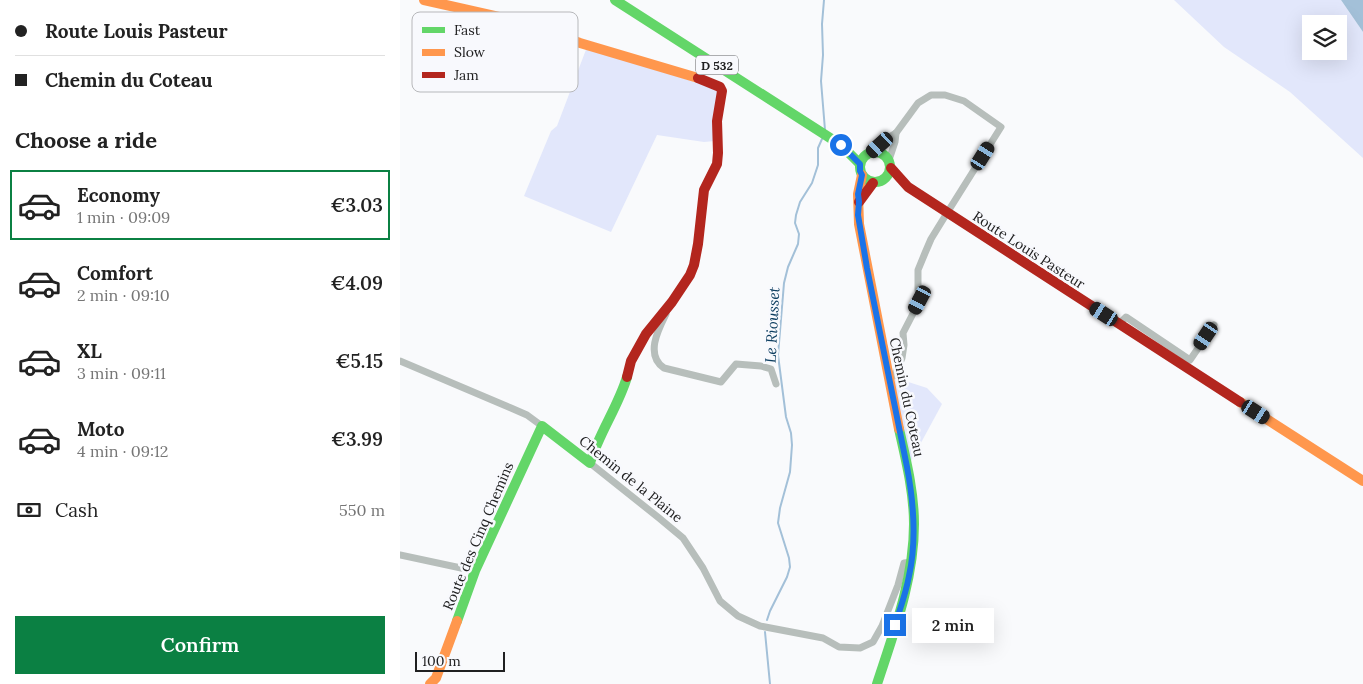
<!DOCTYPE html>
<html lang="en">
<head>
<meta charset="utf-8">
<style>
	:root { --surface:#fff; --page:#f6f6f6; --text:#222; --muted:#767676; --line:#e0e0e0; --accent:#0b8043 }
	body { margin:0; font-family:Lora,serif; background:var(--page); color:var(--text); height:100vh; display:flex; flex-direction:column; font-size:19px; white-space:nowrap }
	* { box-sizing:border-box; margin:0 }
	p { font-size:16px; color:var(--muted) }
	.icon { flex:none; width:28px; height:28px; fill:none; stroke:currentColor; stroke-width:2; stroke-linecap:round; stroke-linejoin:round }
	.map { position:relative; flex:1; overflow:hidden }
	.details { display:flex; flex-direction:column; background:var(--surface); width:400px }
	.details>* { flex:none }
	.top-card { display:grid; align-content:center; height:110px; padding:0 15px; background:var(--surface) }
	.fabs { position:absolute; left:902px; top:15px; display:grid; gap:10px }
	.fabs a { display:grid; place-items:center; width:45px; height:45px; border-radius:0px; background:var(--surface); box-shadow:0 5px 20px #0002; font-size:25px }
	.scale { position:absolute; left:15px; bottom:12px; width:90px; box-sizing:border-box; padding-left:5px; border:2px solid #202021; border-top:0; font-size:14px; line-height:18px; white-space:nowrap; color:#202021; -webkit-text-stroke:4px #f8f9fd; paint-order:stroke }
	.end { position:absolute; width:22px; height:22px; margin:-11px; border:6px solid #1a73e8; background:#fff; box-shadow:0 0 0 2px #fff }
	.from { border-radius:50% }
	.bubble { position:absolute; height:35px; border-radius:0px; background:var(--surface); box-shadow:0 5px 20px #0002; font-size:16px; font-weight:600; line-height:35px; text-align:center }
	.car { position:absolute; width:15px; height:30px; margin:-15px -8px; border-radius:6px; box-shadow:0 0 4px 1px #0007; background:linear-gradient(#222 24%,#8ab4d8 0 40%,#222 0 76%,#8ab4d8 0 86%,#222 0) }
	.top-card b { display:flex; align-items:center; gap:18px; height:48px; font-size:19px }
	.top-card b+b { border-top:1px solid var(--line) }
	.top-card i { width:12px; height:12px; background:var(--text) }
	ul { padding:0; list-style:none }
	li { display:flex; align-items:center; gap:15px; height:70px; margin:0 10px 8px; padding:0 5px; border:2px solid transparent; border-radius:0px }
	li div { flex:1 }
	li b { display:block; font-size:19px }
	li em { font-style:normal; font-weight:600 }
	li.current { border-color:var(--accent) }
	li>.icon { width:45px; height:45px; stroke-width:1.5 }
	h2 { padding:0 15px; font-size:22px; line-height:60px }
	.pay { display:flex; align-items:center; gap:12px; height:55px; padding:0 15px; font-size:19px }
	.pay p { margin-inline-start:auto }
	.primary-button { display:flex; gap:10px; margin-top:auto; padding:10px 15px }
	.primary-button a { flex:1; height:58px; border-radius:0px; background:var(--accent); color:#fff; font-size:20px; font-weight:600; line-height:58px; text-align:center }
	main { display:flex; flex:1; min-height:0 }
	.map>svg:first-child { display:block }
	.green { fill:#e2e7fb; fill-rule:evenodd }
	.water { fill:#a3c0d8 }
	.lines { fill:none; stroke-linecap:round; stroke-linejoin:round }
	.stream { stroke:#a3c0d8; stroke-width:2 }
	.street { stroke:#b7bebb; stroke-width:7 }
	.fast { stroke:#63d668; stroke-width:10 }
	.slow { stroke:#ff974d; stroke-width:10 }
	.jam { stroke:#b3261e; stroke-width:10 }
	.route { stroke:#1a73e8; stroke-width:6 }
	.labels { text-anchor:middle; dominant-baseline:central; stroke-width:5; stroke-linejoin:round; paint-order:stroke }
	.shield { fill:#f8f9fd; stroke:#616163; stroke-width:1 }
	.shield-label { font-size:12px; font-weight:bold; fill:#202021 }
	.street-label { font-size:14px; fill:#202021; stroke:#f8f9fd }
	.water-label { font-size:15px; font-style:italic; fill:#0e3f61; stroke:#f8f9fd }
	.key { fill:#f8f9fd; stroke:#b7b8bb; stroke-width:1 }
	.key-label { font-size:14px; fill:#202021 }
</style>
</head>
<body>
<main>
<section class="details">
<div class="top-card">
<b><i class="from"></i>Route Louis Pasteur</b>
<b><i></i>Chemin du Coteau</b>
</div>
<h2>Choose a ride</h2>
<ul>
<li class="current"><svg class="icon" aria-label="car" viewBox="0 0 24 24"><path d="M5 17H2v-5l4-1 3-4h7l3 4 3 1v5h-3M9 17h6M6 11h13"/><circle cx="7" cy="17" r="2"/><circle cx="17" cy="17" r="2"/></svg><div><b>Economy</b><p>1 min · 09:09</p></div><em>€3.03</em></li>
<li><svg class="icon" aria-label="car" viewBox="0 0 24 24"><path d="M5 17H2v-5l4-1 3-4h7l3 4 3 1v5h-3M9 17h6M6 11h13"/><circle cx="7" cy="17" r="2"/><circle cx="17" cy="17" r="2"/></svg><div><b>Comfort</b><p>2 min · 09:10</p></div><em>€4.09</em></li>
<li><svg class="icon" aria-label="car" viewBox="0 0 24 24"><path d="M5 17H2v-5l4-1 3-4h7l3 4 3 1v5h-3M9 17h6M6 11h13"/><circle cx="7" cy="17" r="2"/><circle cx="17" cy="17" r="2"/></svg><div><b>XL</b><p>3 min · 09:11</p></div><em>€5.15</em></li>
<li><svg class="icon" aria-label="car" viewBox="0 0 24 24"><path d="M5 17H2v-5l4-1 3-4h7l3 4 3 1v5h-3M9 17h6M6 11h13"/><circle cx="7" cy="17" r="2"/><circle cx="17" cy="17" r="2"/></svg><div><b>Moto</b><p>4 min · 09:12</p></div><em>€3.99</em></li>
</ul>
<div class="pay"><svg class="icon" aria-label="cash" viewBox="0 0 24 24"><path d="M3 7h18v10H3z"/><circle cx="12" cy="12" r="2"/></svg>Cash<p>550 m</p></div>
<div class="primary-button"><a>Confirm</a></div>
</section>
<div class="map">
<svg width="963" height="684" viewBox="0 0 963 684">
	<rect width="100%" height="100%" fill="#f9fafc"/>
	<g class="green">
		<path d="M 774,0 L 941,0 L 963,32 L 963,158 L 890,92 L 824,47 ZM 911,24 L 939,24 L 939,51 L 911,51 Z"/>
		<path d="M 187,47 L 319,90 L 315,141 L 304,142 L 257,135 L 211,232 L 124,196 L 151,131 L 157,126 Z"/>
		<path d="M 496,378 L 527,388 L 542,404 L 510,463 L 494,383 Z"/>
	</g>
	<path class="water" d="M 941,0 L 963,0 L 963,32 Z"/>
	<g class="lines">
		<g class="stream">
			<path d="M 424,0 L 422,24 L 423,55 L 421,81 L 425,130"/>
			<path d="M 367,620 L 370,611 L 387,577 L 390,567 L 389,558 L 378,523 L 380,508 L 390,472 L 392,445 L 391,433 L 386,417 L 378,355 L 384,283 L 388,267 L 398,244 L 399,234 L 395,223 L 396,215 L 400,202 L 412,183 L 418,165 L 418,148 L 422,139"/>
			<path d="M 365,632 L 370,684"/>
		</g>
		<g class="street">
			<path d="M 473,152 L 488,138 L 496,133 L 518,103 L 531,95 L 545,95 L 564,101 L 601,127 L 547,213 L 531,239 L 525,253 L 518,270 L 518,290 L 520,300 L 503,333 L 504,345 L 502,358 L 494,376 L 489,378"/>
			<path d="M 489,160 L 495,142 L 496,133"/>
			<path d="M 266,314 C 258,330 245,355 264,368 L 321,382 L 336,364 L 361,366 L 371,369 L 376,384"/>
			<path d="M 719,324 L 726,317 L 790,360 L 814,325"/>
			<path d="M 0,361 L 111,408 L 127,415 L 142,426"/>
			<path d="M 190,463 L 259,518 L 283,538 L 303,568 L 320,601 L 338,616 L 360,626 L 423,638 L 439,647 L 460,648 L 473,642 L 482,626 L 498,585 L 504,563 L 512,562"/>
			<path d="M 0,555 L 75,571"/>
		</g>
		<g class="fast">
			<path d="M 215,0 L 441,145 L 460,164"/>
			<circle cx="475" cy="167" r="15"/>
			<path d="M 57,621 L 75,571 L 142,426 L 190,463 C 199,433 218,407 227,377"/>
			<path d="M 477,684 C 494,632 514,579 514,524 C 514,492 506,460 499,429"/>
		</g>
		<g class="slow">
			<path d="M 24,0 L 122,22 L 180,43 L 298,78"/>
			<path d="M 462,175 L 458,194 L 459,224 L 499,429"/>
			<path d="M 840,402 L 963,481"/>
			<path d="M 30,684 L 36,678 L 57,621"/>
		</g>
		<g class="jam">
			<path d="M 491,168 L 508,187 L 840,402"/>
			<path d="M 459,202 L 473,183"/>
			<path d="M 227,377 L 231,361 L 246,334 L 272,302 L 290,275 L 294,265 L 298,244 L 304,190 L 317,164 L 318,153 L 317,121 L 322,91 L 320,87 L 298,78"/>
		</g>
	</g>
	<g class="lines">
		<path class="route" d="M 441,145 L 460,164 L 460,171 L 462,175 L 458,194 L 459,202 L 458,215 L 467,268 L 507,467 C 514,504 517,540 509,576 C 506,593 500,609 495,625"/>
	</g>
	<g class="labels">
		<rect class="shield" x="296" y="55.5" width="42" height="19" rx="4"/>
		<g class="shield-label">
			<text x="317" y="65">D 532</text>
		</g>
		<g class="street-label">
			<text transform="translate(629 250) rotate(33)">Route Louis Pasteur</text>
			<text transform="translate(507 397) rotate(78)">Chemin du Coteau</text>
			<text transform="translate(231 479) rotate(39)">Chemin de la Plaine</text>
			<text transform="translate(78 536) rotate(-67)">Route des Cinq Chemins</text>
		</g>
		<g class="water-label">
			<text transform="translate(372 325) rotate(-87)">Le Riousset</text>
		</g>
	</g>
	<rect x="12" y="12" width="166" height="80" rx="8" class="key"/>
	<rect x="22" y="27" width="23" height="6" fill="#63d668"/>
	<rect x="22" y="49" width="23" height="7" fill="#ff974d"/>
	<rect x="22" y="72" width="23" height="6" fill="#b3261e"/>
	<g class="key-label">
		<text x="54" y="35">Fast</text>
		<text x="54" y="57">Slow</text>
		<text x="54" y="80">Jam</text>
	</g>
</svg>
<div class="fabs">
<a><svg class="icon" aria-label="layers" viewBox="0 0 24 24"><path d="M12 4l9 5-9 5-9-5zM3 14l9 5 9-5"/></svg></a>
</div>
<div class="scale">100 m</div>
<i class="end from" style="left:441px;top:145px"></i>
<i class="end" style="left:495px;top:625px"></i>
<div class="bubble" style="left:512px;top:608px;width:82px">2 min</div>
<i class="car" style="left:480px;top:145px;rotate:228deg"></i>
<i class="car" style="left:583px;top:156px;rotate:32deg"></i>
<i class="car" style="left:520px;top:300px;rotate:208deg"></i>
<i class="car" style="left:704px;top:314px;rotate:303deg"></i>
<i class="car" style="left:806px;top:336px;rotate:214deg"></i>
<i class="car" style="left:856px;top:412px;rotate:123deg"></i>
</div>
</main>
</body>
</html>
